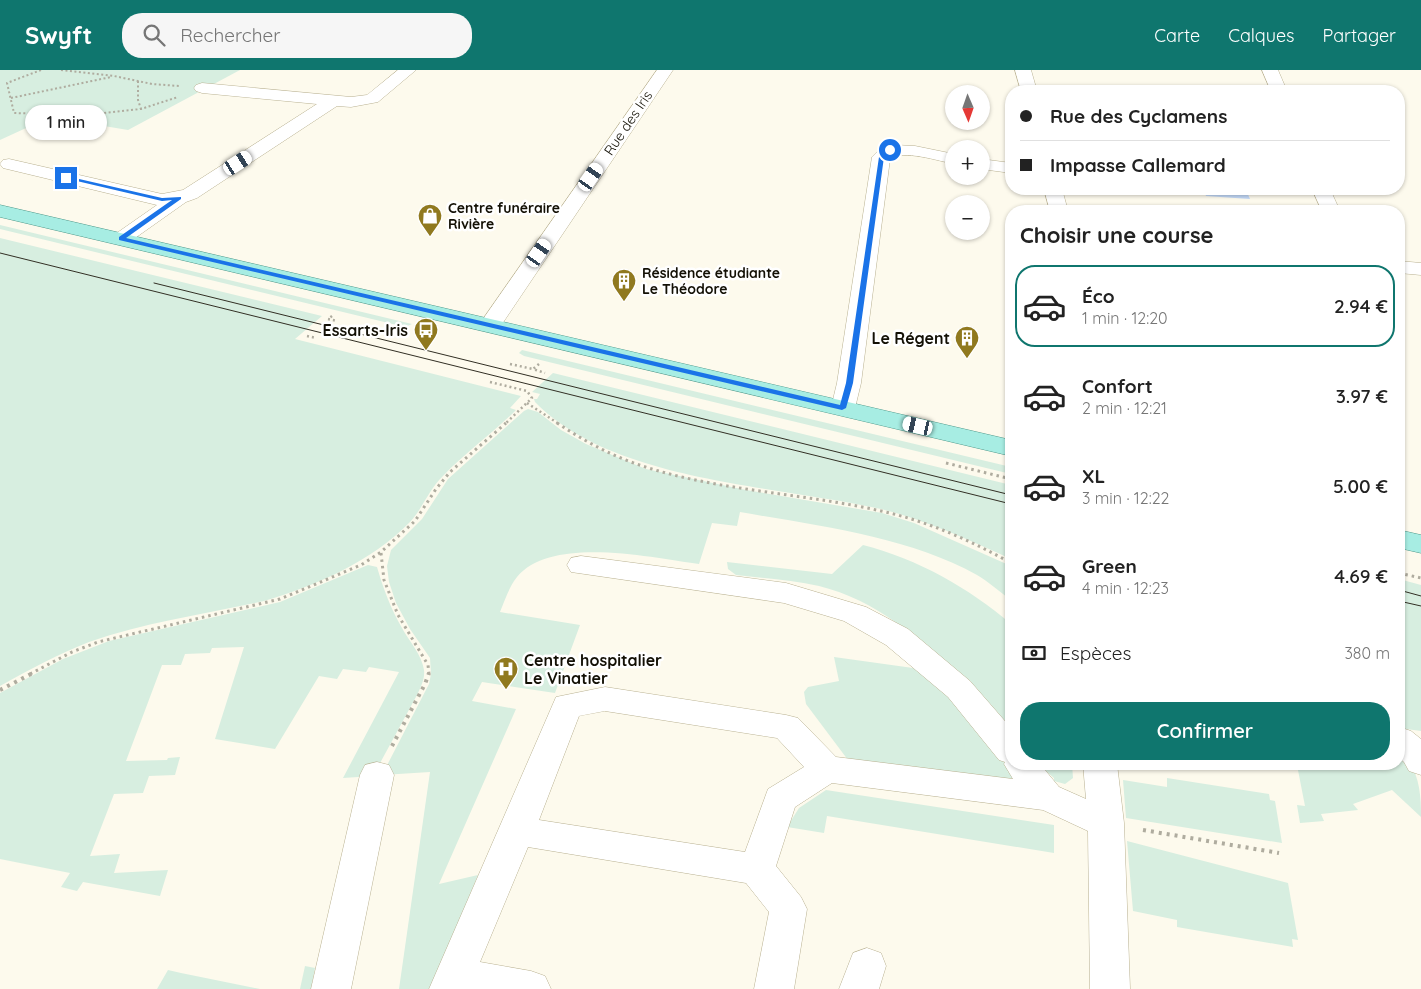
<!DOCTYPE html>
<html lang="fr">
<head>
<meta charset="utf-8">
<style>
	:root { --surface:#fff; --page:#f6f6f6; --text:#222; --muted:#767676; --line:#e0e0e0; --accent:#0f766e }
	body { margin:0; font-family:Quicksand,sans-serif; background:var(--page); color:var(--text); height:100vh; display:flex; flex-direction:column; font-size:19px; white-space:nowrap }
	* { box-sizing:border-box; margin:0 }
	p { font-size:16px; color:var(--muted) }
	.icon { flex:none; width:28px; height:28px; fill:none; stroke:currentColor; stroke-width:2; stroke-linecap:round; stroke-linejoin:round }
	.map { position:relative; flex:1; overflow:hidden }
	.panel { position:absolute; left:1005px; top:135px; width:400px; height:565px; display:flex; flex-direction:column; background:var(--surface); border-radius:20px; box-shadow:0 1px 4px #0004 }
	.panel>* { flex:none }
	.top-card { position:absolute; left:1005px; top:15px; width:400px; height:110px; border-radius:20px; box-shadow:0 1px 4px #0004; display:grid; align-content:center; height:110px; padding:0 15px; background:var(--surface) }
	.needle { width:32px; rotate:178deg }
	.tools { position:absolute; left:945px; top:15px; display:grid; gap:10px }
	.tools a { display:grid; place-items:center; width:45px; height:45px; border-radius:50%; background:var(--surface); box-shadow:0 1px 4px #0004; font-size:25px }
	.end { position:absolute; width:22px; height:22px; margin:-11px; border:6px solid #1a73e8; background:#fff; box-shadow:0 0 0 2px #fff }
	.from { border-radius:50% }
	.bubble { position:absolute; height:35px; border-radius:18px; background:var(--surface); box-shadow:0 1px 4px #0004; font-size:16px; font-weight:600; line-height:35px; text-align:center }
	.car { position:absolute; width:15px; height:30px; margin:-15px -8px; border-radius:6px; box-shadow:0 0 4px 1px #0007; background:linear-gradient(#fff 24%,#345 0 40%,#fff 0 76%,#345 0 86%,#fff 0) }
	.top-card b { display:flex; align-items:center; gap:18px; height:48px; font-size:19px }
	.top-card b+b { border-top:1px solid var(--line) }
	.top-card i { width:12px; height:12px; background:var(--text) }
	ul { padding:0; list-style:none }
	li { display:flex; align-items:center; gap:15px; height:82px; margin:0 10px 8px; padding:0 5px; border:2px solid transparent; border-radius:20px }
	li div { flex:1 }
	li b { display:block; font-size:19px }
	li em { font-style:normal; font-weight:600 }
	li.active { border-color:var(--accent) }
	li>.icon { width:45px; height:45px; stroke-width:1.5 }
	h2 { padding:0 15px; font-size:22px; line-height:60px }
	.pay { display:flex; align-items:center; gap:12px; height:55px; padding:0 15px; font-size:19px }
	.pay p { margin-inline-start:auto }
	.action { display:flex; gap:10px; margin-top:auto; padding:10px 15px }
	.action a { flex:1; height:58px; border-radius:20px; background:var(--accent); color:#fff; font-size:20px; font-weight:600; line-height:58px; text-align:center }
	header { display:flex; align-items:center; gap:30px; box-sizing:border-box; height:70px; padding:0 25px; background:var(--accent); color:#fff }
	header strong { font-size:24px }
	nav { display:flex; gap:28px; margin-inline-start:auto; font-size:18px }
	.search { width:350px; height:45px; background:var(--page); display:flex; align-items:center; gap:12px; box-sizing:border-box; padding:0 18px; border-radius:20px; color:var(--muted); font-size:19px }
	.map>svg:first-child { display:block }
	.green { fill:#d7eee0 }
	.water { fill:#c3d9f8 }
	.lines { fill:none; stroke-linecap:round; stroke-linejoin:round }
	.minor-casing { stroke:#b9b191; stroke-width:1 }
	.major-casing { stroke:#4e988a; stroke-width:1 }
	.path-far3 { stroke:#afac9f; stroke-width:2; stroke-dasharray:2 2.5; stroke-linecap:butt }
	.path-far2 { stroke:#afac9f; stroke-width:2.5; stroke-dasharray:2 3; stroke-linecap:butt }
	.path-far1 { stroke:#afac9f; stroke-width:3; stroke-dasharray:2.5 4; stroke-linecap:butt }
	.path { stroke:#afac9f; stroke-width:4; stroke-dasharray:3 5; stroke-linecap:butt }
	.minor { fill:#fff; fill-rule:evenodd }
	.major { fill:#a7ede3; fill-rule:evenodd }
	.tram { stroke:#322f24; stroke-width:1 }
	.route { fill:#1a73e8 }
	.labels { text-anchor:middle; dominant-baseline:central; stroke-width:5; stroke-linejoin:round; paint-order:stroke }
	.far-street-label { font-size:14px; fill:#131005; stroke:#fff }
	.far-poi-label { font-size:14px; font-weight:bold; fill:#131005; stroke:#fff; text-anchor:start }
	.poi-label { font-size:16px; font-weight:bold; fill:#131005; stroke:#fff; text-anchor:end }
</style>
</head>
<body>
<header>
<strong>Swyft</strong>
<div class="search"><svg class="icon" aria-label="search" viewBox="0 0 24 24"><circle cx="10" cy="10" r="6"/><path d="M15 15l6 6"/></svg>Rechercher</div>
<nav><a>Carte</a><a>Calques</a><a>Partager</a></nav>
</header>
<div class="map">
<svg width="1421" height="919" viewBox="0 0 1421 919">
	<rect width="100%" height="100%" fill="#fdfaed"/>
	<g class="green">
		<path d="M 0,0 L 240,0 L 128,60 L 50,47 L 0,70 Z"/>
		<path d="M 0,155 L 412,254 L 405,257 L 0,159 Z"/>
		<path d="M 0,168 L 322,246 L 295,269 L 521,326 L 510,338 L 516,340 C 493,363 466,382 443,406 C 429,419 423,438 410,452 C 371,492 317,515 264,531 C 206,544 146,552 89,572 C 58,584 29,600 0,616 Z"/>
		<path d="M 522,280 L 1011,397 L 1011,404 L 524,286 L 519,283 Z"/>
		<path d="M 553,303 L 1011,415 L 1011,489 C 969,470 926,450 881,439 C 775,415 613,412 535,332 L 534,329 L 537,329 L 540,324 L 532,322 Z"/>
		<path d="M 528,339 L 538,342 L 561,360 L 586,374 L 646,399 L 746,420 L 882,443 L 914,453 L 1011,496 L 1011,530 C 1000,522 989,512 977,505 C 907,466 818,456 740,442 L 737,456 L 712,453 L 699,494 C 652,488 552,465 517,507 C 509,517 505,530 500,542 L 580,555 L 555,623 L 482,612 L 472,631 L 516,639 L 439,814 L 478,805 L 431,919 L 399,919 L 430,702 L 382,705 L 429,614 L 431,604 L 430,588 L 410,559 L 396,533 L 389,512 L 387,496 L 391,480 L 422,449 L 448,409 L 524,341 Z"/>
		<path d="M 863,475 C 918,489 969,518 1011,554 L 1011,662 C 995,642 977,625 959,607 C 918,567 876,530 819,516 C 792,510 763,508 736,505 L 728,499 L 727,492 L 832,504 Z"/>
		<path d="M 368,495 L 377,497 C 383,518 391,539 402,558 C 409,571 422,585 424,600 C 425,609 421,617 417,625 L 373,706 L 343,708 L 399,602 L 369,597 L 366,602 L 343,599 L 337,609 L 319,606 L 275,679 L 215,669 L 244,577 L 212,578 L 210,583 L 185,584 L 181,595 L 162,595 L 126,691 L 167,690 L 168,688 L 180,687 L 175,705 L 149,706 L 143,723 L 114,724 L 90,786 L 120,784 L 114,803 L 168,800 L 160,826 L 83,812 L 77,821 L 61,817 L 70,803 L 0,789 L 0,623 L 63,589 L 109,571 L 280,532 Z"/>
		<path d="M 1399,509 L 1421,515 L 1421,661 L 1399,658 Z"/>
		<path d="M 834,587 L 913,598 L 931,604 L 1017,703 L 1017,711 L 848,690 L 806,634 L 804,622 L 808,617 L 839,611 Z"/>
		<path d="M 1399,681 C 1419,698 1421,721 1421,747 L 1392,720 L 1353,734 L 1358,740 L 1321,744 L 1324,751 L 1300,753 L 1297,735 L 1305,736 L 1297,695 L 1309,697 L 1309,694 L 1399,694 Z"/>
		<path d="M 1037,694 L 1072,694 L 1073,708 L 1065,714 L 1054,711 L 1054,708 Z"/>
		<path d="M 1167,708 L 1269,724 L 1270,730 L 1275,731 L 1282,773 L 1126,748 L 1123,710 L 1167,717 Z"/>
		<path d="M 826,720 L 1054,755 L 1054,783 L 827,746 L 824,763 L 787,757 L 799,738 Z"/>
		<path d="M 1127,771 L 1288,813 L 1298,870 L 1292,869 L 1293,877 L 1177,857 L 1177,850 L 1133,841 Z"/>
		<path d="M 305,896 L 315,898 L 311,919 L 300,919 Z"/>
		<path d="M 168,900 L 181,903 L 260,919 L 157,919 Z"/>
	</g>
	<path class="water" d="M 1204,119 L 1247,122 L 1250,129 L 1206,126 Z"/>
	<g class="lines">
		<defs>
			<g id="minor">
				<path d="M 398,0 L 416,0 L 378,32 L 351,37 L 337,36 L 197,128 L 186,132 L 128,173 L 121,175 L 114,173 L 111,169 L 114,165 L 157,135 L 3,98 L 0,94 L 3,90 L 9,89 L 162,124 L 183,120 L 317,34 L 202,23 L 196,21 L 194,18 L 196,15 L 202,13 L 351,27 L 367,25 Z"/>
				<path d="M 657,0 L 673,0 L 498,260 L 490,262 L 482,260 L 479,255 Z"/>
				<path d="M 1015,0 L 1031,0 L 1037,21 L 1021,21 Z"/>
				<path d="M 1262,0 L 1278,0 L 1287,21 L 1271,21 Z"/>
				<path d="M 894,75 L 915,76 L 954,84 L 954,94 C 939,91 902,79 890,89 L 861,313 L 855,338 L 852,343 L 843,345 L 834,343 L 831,338 L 837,313 L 872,87 L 880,79 Z"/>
				<path d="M 981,89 L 1011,93 L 1011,103 L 981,99 Z"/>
				<path d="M 1044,119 L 1062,119 L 1068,141 L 1050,141 Z"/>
				<path d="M 1312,119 L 1330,119 L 1340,141 L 1322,141 Z"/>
				<path d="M 1399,191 L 1421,193 L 1421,205 L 1399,203 Z"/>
				<path d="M 581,486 L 786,513 L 866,537 L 908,559 L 970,611 L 1011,658 L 1011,694 L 1040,694 L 1059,717 L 1086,729 L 1083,694 L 1117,694 L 1124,753 L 1130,919 L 1090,919 L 1088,761 L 1043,740 L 832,713 L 795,737 L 776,796 L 801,827 L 807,839 L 794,919 L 754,919 L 769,842 L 746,813 L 528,777 L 480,892 L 531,901 L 545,906 L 551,919 L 429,919 L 556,627 L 605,617 L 786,645 L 798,648 L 836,687 L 1013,709 L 1004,694 L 1005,692 L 999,690 L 948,627 L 886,575 L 844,551 L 784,533 L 571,502 L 567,495 L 571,488 ZM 605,641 L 777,668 L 804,697 L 768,719 L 745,782 L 539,750 L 579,646 Z"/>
				<path d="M 1399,657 L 1411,661 L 1421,669 L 1421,705 L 1409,701 L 1404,692 L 1399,688 Z"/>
				<path d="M 377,692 L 389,695 L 394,705 L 351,919 L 311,919 L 360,705 L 365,695 Z"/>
				<path d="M 867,878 L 881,883 L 886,896 L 879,919 L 839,919 L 853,883 Z"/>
			</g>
			<g id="major">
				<path d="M 0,135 L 1011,370 L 1011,386 L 0,147 Z"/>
				<path d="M 1399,460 L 1421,465 L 1421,483 L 1399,478 Z"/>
			</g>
		</defs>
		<use href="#minor" class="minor-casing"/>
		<use href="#major" class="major-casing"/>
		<g class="path-far3">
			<path d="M 41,0 L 7,13 L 14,43 L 85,45 L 141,39 L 178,27"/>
			<path d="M 61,0 L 114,6 L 152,14 L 179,16"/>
			<path d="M 138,11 L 138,30 L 141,39"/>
			<path d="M 11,28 L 111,7"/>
		</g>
		<g class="path-far2">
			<path d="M 332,246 L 328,249 L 337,251"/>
			<path d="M 307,266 L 316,268"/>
			<path d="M 510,294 L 533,299"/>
			<path d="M 539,294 L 533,299 L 545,303"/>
			<path d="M 490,312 L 527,321 L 532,328 L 505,354"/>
			<path d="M 527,333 L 559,354"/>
		</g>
		<g class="path-far1">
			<path d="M 557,353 C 580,368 604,382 631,392 C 710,421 798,422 881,441 C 927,451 970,470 1011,493"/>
			<path d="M 946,393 L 1011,409"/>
			<path d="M 381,483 L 384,510 L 398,545 L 428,595 L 429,604"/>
			<path d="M 1399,503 L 1421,508"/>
			<path d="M 30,604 L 72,582 L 98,572 L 280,529 L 361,495 L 381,482 L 415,451 L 436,419 L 450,402 L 506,353"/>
		</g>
		<g class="path">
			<path d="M 0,620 L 33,603"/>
			<path d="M 392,676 L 425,614 L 429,603"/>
			<path d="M 1143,760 L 1279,783"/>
		</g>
		<use href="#minor" class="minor"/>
		<use href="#major" class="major"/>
		<g class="tram">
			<path d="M 0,183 L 1011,434"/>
			<path d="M 154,213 L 1011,425"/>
			<path d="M 1399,520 L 1421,526"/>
			<path d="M 1399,531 L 1421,536"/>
		</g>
	</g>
	<path class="route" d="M 890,78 L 892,81 L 884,87 L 853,313 L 846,338 L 842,340 L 119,170 L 119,167 L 172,130 L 162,131 L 64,108 L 66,106 L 162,128 L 181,127 L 181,129 L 126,168 L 840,335 L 846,313 L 879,87 L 882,81 Z"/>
	<defs>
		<symbol id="shop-pin" viewBox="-11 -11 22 30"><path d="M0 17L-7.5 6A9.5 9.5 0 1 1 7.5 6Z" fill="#90791f" stroke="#fff"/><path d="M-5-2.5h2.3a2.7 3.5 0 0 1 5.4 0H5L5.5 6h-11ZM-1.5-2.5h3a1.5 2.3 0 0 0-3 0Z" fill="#fff"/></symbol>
		<symbol id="building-pin" viewBox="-11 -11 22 30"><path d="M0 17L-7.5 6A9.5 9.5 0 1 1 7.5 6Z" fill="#90791f" stroke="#fff"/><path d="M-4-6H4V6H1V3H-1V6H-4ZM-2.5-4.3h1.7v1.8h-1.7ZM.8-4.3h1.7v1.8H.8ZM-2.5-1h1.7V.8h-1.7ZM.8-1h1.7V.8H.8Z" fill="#fff"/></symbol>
		<symbol id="bus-pin" viewBox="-11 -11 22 30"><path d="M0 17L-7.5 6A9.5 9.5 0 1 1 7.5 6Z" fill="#90791f" stroke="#fff"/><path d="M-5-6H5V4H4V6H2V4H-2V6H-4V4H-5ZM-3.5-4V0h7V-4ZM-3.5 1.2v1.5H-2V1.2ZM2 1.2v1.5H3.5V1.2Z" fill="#fff"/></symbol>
		<symbol id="hospital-pin" viewBox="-11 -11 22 30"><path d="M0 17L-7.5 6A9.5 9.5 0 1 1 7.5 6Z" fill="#90791f" stroke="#fff"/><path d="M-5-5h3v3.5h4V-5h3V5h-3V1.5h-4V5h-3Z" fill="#fff"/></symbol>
	</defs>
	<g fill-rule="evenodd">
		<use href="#shop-pin" x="416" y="132" width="28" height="38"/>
		<use href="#building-pin" x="610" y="197" width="28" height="38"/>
		<use href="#bus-pin" x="412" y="246" width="28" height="38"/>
		<use href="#building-pin" x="953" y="254" width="28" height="38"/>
		<use href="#hospital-pin" x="492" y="585" width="28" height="38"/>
	</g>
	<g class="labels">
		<g class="far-street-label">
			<text transform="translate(628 53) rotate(-56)">Rue des Iris</text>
		</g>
		<g class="far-poi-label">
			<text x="448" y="138">Centre funéraire<tspan x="448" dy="16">Rivière</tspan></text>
			<text x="642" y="203">Résidence étudiante<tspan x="642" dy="16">Le Théodore</tspan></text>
		</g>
		<g class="poi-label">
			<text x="408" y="260">Essarts-Iris</text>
			<text x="950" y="268">Le Régent</text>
			<text x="524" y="590" text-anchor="start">Centre hospitalier<tspan x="524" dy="18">Le Vinatier</tspan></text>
		</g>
	</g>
</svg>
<div class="tools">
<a><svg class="needle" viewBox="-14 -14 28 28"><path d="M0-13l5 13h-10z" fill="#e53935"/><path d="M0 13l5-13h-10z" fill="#767676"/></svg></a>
<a>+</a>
<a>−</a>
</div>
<i class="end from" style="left:890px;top:80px"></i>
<i class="end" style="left:66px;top:108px"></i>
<div class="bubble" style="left:25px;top:35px;width:82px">1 min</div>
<i class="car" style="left:238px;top:93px;rotate:57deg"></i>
<i class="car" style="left:591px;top:107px;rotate:35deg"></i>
<i class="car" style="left:539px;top:183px;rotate:35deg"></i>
<i class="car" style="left:918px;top:356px;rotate:283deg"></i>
<div class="top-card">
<b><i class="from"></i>Rue des Cyclamens</b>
<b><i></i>Impasse Callemard</b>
</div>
<section class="panel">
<h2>Choisir une course</h2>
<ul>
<li class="active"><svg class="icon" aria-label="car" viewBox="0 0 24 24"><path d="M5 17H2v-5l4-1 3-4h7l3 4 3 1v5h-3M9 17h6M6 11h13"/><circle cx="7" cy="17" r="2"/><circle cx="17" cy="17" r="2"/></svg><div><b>Éco</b><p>1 min · 12:20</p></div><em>2.94 €</em></li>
<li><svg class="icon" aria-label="car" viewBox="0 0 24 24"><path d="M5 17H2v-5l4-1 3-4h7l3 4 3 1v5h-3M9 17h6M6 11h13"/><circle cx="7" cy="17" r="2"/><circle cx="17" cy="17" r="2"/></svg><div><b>Confort</b><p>2 min · 12:21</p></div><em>3.97 €</em></li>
<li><svg class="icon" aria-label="car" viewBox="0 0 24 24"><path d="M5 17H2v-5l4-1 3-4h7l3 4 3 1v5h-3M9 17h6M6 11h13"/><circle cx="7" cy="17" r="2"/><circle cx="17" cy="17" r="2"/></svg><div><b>XL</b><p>3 min · 12:22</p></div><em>5.00 €</em></li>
<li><svg class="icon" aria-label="car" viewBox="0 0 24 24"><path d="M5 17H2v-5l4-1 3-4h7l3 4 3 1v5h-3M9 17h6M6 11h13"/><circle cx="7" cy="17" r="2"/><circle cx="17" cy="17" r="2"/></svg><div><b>Green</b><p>4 min · 12:23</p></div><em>4.69 €</em></li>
</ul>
<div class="pay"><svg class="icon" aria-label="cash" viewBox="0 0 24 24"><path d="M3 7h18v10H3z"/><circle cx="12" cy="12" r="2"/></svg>Espèces<p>380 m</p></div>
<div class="action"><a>Confirmer</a></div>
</section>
</div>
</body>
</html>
